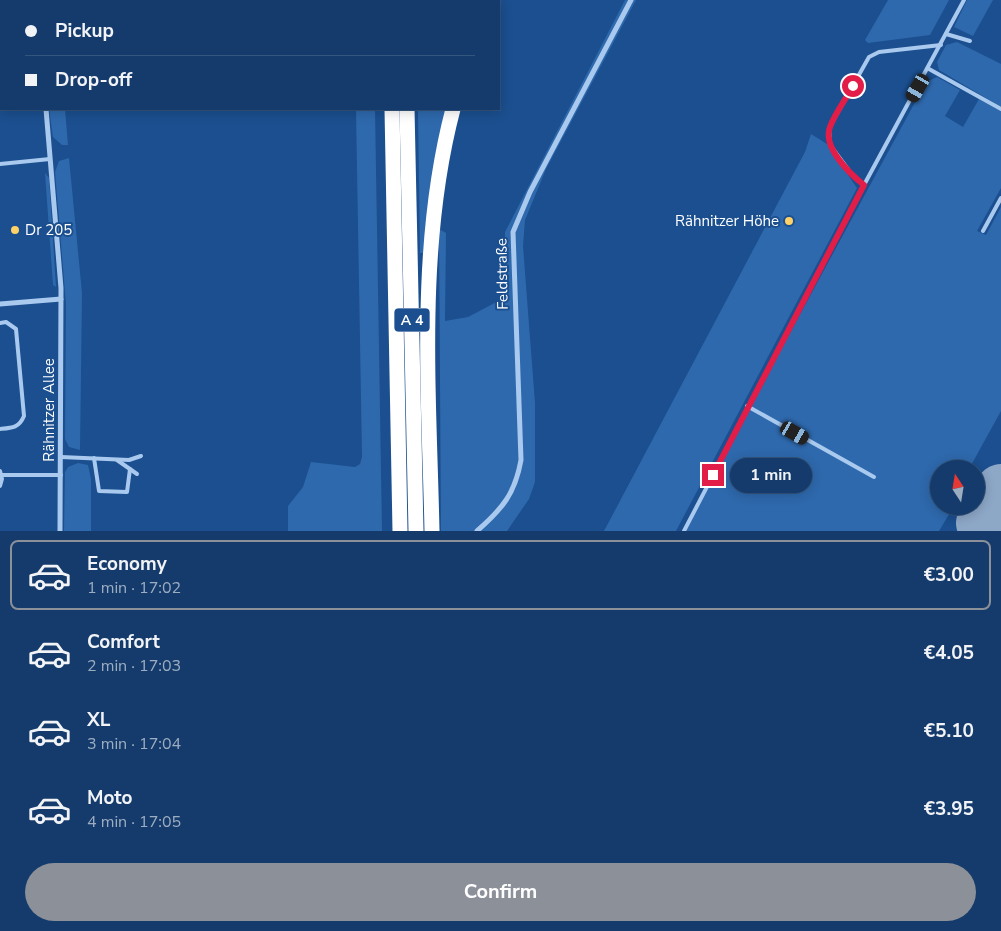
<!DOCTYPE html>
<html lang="en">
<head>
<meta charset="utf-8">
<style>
	:root { --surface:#143b6b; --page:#1d4271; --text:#f1f3f6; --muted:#9dadc1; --line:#33557e; --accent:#8c9099 }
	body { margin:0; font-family:"Nunito Sans",sans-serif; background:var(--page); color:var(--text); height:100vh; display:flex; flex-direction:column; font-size:19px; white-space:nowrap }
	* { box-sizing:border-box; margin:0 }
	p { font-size:16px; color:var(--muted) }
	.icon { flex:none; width:28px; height:28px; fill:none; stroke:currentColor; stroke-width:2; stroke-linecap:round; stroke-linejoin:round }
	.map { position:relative; height:531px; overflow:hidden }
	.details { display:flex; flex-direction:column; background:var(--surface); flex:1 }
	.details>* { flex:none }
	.hud { position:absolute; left:0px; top:0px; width:500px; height:110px; box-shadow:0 2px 12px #0003,0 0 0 1px var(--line); display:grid; align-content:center; height:110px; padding:0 25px; background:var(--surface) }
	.needle { width:32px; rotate:348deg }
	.controls { position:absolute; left:930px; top:460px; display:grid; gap:10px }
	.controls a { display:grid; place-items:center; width:55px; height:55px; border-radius:50%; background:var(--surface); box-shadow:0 2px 12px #0003,0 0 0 1px var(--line); font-size:25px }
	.end { position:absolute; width:22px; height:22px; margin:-11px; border:6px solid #e11d48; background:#fff; box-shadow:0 0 0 2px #fff }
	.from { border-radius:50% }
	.bubble { position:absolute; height:35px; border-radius:18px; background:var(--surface); box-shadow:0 2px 12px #0003,0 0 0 1px var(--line); font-size:16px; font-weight:700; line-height:35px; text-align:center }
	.car { position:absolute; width:15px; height:30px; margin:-15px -8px; border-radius:6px; box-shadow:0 0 4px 1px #0007; background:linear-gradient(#222 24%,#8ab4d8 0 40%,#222 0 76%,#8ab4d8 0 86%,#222 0) }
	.hud b { display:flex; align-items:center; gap:18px; height:48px; font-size:19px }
	.hud b+b { border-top:1px solid var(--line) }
	.hud i { width:12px; height:12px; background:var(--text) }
	ul { padding:9px 0 0; list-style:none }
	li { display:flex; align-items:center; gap:15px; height:70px; margin:0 10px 8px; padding:0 15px; border:2px solid transparent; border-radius:8px }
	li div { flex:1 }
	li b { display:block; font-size:19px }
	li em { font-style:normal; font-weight:700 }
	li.active { border-color:var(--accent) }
	li>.icon { width:45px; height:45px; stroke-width:1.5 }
	.action { display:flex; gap:10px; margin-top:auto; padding:10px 25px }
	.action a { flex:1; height:58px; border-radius:30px; background:var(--accent); color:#fff; font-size:20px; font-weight:700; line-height:58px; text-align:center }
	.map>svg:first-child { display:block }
	.green { fill:#2e69ad }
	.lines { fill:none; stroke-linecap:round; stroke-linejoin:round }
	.runway { stroke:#8da7c7; stroke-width:52 }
	.lane { stroke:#a9c9ee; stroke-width:4 }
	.street { stroke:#a9c9ee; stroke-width:5 }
	.highway { stroke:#fff; stroke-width:15 }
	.route { stroke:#e11d48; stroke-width:6 }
	.poi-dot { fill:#ffd166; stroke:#1b4f8f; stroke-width:2 }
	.labels { text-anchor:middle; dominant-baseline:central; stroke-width:4; stroke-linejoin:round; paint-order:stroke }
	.shield { fill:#1b4f8f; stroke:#bbcadd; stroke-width:1 }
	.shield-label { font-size:14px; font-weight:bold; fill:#fff }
	.poi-label { font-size:15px; fill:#fff; stroke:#1b4f8f; text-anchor:end }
	.street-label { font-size:15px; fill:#fff; stroke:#1b4f8f }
</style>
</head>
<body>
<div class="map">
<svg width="1001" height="531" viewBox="0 0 1001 531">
	<rect width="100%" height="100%" fill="#1b4f8f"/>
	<g class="green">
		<path d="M 625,0 L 636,0 L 546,169 L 525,220 L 523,246 L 535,403 L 535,482 L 529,499 L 507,531 L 441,531 L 439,229 L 446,233 L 445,321 L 468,317 L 504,298 L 505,232 Z"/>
		<path d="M 888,0 L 949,0 L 930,35 L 868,43 L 865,40 Z"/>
		<path d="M 967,0 L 993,0 L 973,36 L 954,27 Z"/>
		<path d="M 957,42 L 1001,64 L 1001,107 L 939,70 L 937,62 L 946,45 Z"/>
		<path d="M 937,77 L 960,90 L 945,116 L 963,127 L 979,99 L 1001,111 L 1001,188 L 977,231 L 986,235 L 1001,207 L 1001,411 L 969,469 L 939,469 L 939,506 L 948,506 L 947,509 L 951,511 L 939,531 L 686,531 L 785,342 L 926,82 Z"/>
		<path d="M 49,109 L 65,109 L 68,145 L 62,145 L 53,137 Z"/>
		<path d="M 356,109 L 375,109 L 382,531 L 288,531 L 288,506 L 303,487 L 311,462 L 355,467 L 360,464 L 362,457 Z"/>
		<path d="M 418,109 L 446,109 L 423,253 L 420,253 Z"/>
		<path d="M 811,134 L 827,144 L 857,188 L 676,531 L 604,531 L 805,152 Z"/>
		<path d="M 69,158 L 82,293 L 80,450 L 69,447 L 65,439 L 66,304 L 55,172 L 59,161 Z"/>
		<path d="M 45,173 L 49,178 L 56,287 L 53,285 Z"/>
		<path d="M 78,463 L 88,465 L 91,479 L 91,531 L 64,531 L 65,472 L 68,467 Z"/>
	</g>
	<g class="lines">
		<path class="runway" d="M 982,523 L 1001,490"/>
		<g class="lane">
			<path d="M 946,34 L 970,41"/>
			<path d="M 929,69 L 1001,109"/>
			<path d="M 0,164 L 50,159"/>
			<path d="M 864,185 L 853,176 L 830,145 L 829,128 L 869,57 L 879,52 L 941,45"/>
			<path d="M 983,231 L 1001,198"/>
			<path d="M 0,323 L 6,322 L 16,329 L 24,416 C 19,428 12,428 0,429"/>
			<path d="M 747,406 L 874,477"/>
			<path d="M 61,457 L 129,460 L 141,456"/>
			<path d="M 94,458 L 99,491 L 127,492 L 130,469"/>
			<path d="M 117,460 L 137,474"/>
			<path d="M 0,471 L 2,479 L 0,486"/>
			<path d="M 2,475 L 61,475"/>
			<path d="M 684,531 L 864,185 L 964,0"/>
		</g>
		<g class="street">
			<path d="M 0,24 L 1,23"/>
			<path d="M 46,109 L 61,288 L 60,531"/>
			<path d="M 0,304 L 61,299"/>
			<path d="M 477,531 C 502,509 515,494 521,460 L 513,232 L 530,192 L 631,0"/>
		</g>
		<g class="highway">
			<path d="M 390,0 L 390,1"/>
			<path d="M 405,0 L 405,1"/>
			<path d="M 485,1 L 485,0"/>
			<path d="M 392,109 L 400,531"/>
			<path d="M 407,109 L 416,531"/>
			<path d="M 432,531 C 429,390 417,246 453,109"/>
		</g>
	</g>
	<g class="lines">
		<path class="route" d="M 713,475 L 864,185 C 850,174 822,147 830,127 C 835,113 846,99 853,86"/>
	</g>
	<g class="poi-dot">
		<circle cx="789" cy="221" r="5"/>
		<circle cx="15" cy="230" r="5"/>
	</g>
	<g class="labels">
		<rect class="shield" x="394.5" y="308.5" width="35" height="23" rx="4"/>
		<g class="shield-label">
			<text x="412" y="320">A 4</text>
		</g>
		<g class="poi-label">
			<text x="779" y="221">Rähnitzer Höhe</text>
			<text x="25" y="230" text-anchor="start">Dr 205</text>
		</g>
		<g class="street-label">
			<text transform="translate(502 274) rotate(-91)">Feldstraße</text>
			<text transform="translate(49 410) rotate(-90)">Rähnitzer Allee</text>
		</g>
	</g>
</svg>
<div class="controls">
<a><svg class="needle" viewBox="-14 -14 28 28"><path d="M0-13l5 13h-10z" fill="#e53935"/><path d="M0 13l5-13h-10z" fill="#9dadc1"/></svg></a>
</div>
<i class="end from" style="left:853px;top:86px"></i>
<i class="end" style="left:713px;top:475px"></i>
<div class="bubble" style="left:730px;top:458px;width:82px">1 min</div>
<i class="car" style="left:918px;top:88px;rotate:210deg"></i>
<i class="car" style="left:795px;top:433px;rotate:120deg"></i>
<div class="hud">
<b><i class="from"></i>Pickup</b>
<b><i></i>Drop-off</b>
</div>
</div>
<section class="details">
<ul>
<li class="active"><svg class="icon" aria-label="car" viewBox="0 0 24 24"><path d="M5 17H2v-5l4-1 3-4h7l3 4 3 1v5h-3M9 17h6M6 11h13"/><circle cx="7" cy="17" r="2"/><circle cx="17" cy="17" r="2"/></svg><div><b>Economy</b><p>1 min · 17:02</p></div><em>€3.00</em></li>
<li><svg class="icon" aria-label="car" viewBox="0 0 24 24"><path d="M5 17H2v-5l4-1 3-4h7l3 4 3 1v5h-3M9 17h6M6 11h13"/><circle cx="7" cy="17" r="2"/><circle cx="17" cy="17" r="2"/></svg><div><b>Comfort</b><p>2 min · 17:03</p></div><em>€4.05</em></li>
<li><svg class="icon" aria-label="car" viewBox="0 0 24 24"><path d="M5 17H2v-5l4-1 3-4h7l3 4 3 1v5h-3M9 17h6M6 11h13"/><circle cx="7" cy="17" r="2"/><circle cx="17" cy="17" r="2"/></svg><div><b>XL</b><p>3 min · 17:04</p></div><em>€5.10</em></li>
<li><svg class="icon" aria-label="car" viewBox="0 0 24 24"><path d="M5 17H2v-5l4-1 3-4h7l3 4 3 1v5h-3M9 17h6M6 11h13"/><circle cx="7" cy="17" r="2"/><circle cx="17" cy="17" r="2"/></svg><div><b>Moto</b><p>4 min · 17:05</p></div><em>€3.95</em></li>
</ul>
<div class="action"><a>Confirm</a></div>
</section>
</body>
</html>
